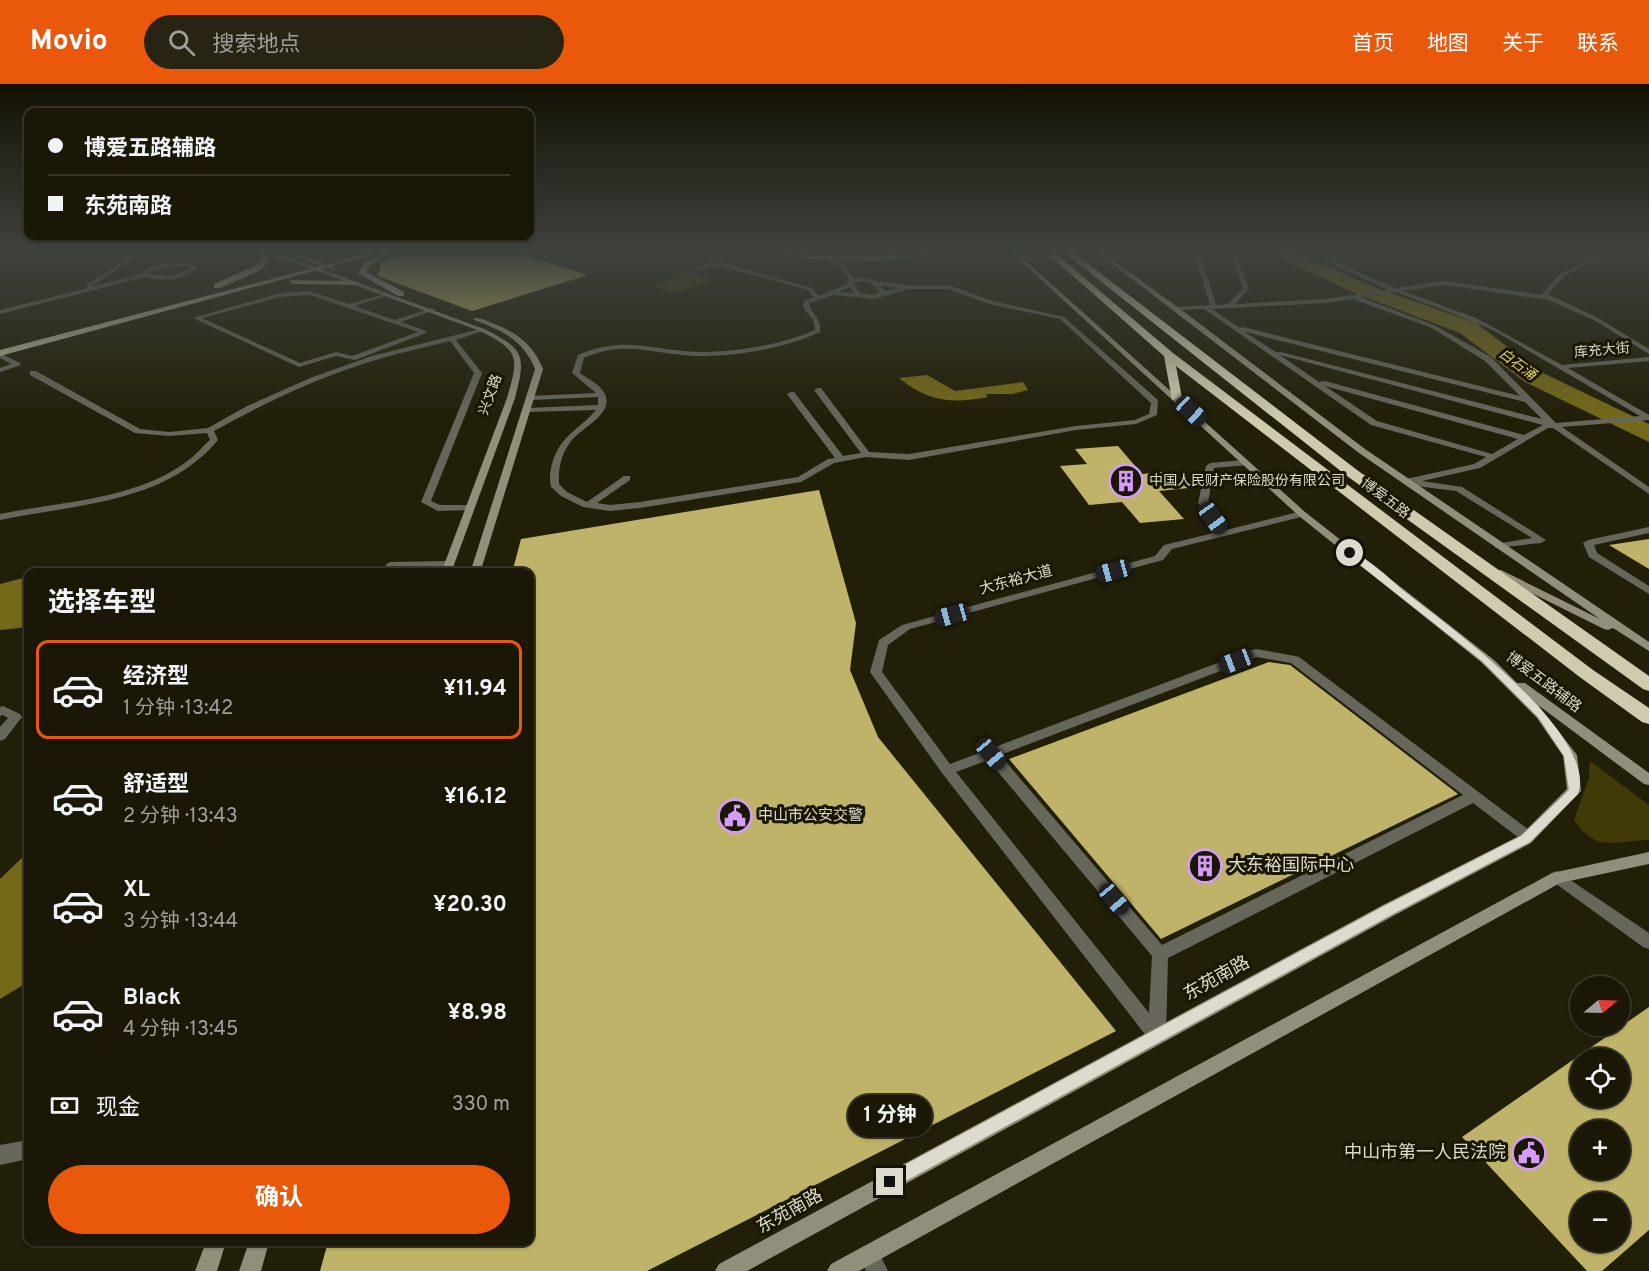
<!DOCTYPE html>
<html lang="zh">
<head>
<meta charset="utf-8">
<style>
	:root { --surface:#1a1706; --page:#272414; --text:#f1f3f6; --muted:#9f9f9b; --line:#383628; --accent:#ea580c }
	body { margin:0; font-family:Overpass,"Noto Sans SC",sans-serif; background:var(--page); color:var(--text); height:100vh; display:flex; flex-direction:column; font-size:22px; white-space:nowrap }
	* { box-sizing:border-box; margin:0 }
	p { font-size:20px; color:var(--muted) }
	.icon { flex:none; width:33px; height:33px; fill:none; stroke:currentColor; stroke-width:2; stroke-linecap:round; stroke-linejoin:round }
	.map { position:relative; flex:1; overflow:hidden }
	.details { position:absolute; left:24px; top:484px; width:510px; height:678px; display:flex; flex-direction:column; background:var(--surface); border-radius:12px; box-shadow:0 2px 4px #0004,0 0 0 2px var(--line) }
	.details>* { flex:none }
	.hud { position:absolute; left:24px; top:24px; width:510px; height:132px; border-radius:12px; box-shadow:0 2px 4px #0004,0 0 0 2px var(--line); display:grid; align-content:center; height:132px; padding:0 24px; background:var(--surface) }
	.needle { width:39px; rotate:71deg }
	.controls { position:absolute; left:1570px; top:892px; display:grid; gap:12px }
	.controls a { display:grid; place-items:center; width:60px; height:60px; border-radius:50%; background:var(--surface); box-shadow:0 2px 4px #0004,0 0 0 2px var(--line); font-size:30px }
	.end { position:absolute; width:27px; height:27px; margin:-14px; border:8px solid #dddbcd; background:#111; box-shadow:0 0 0 3px #111 }
	.from { border-radius:50% }
	.bubble { position:absolute; height:42px; border-radius:21px; background:var(--surface); box-shadow:0 2px 4px #0004,0 0 0 2px var(--line); font-size:20px; font-weight:700; line-height:42px; text-align:center }
	.car { position:absolute; width:18px; height:36px; margin:-18px -9px; border-radius:8px; box-shadow:0 0 4px 2px #0007; background:linear-gradient(#222 24%,#8ab4d8 0 40%,#222 0 76%,#8ab4d8 0 86%,#222 0) }
	.hud b { display:flex; align-items:center; gap:21px; height:57px; font-size:22px }
	.hud b+b { border-top:2px solid var(--line) }
	.hud i { width:15px; height:15px; background:var(--text) }
	ul { padding:0; list-style:none }
	li { display:flex; align-items:center; gap:18px; height:99px; margin:0 12px 9px; padding:0 12px; border:3px solid transparent; border-radius:12px }
	li div { flex:1 }
	li b { display:block; font-size:22px }
	li em { font-style:normal; font-weight:700 }
	li.current { border-color:var(--accent) }
	li>.icon { width:54px; height:54px; stroke-width:1.5 }
	h2 { padding:0 24px; font-size:27px; line-height:72px }
	.pay { display:flex; align-items:center; gap:15px; height:66px; padding:0 24px; font-size:22px }
	.pay p { margin-inline-start:auto }
	.primary-button { display:flex; gap:12px; margin-top:auto; padding:12px 24px }
	.primary-button a { flex:1; height:69px; border-radius:36px; background:var(--accent); color:#fff; font-size:24px; font-weight:700; line-height:69px; text-align:center }
	header { display:flex; align-items:center; gap:36px; box-sizing:border-box; height:84px; padding:0 30px; background:var(--accent); color:#fff }
	header strong { font-size:28px }
	nav { display:flex; gap:33px; margin-inline-start:auto; font-size:21px }
	.search { width:420px; height:54px; background:var(--page); display:flex; align-items:center; gap:15px; box-sizing:border-box; padding:0 21px; border-radius:33px; color:var(--muted); font-size:22px }
	.map>svg:first-child { display:block }
	.green { fill:#413a06 }
	.water { fill:#746919 }
	.lines { fill:none; stroke-linecap:round; stroke-linejoin:round }
	.river { fill:#746919; fill-rule:evenodd }
	.building { fill:#beb368; fill-rule:evenodd }
	.street { fill:#67665b; fill-rule:evenodd }
	.secondary { fill:#918e7c; fill-rule:evenodd }
	.primary { fill:#b1ae97; fill-rule:evenodd }
	.highway { fill:#cecbaf; fill-rule:evenodd }
	.route { fill:#dddbcd }
	.labels { text-anchor:middle; dominant-baseline:central; stroke-width:6; stroke-linejoin:round; paint-order:stroke }
	.far-street-label { font-size:14px; fill:#dddbcd; stroke:#191601 }
	.far-water-label { font-size:14px; font-style:italic; fill:#e3d46b; stroke:#191601 }
	.far-poi-label { font-size:14px; fill:#dddbcd; stroke:#191601; text-anchor:start }
	.street-label { font-size:15px; fill:#dddbcd; stroke:#191601 }
	.poi-label { font-size:15px; fill:#dddbcd; stroke:#191601; text-anchor:start }
	.near-poi-label { font-size:18px; fill:#dddbcd; stroke:#191601; text-anchor:start }
	.near-street-label { font-size:18px; fill:#dddbcd; stroke:#191601 }
</style>
</head>
<body>
<header>
<strong>Movio</strong>
<div class="search"><svg class="icon" aria-label="search" viewBox="0 0 24 24"><circle cx="10" cy="10" r="6"/><path d="M15 15l6 6"/></svg>搜索地点</div>
<nav><a>首页</a><a>地图</a><a>关于</a><a>联系</a></nav>
</header>
<div class="map">
<svg width="1649" height="1187" viewBox="0 0 1649 1187">
	<rect width="100%" height="100%" fill="#221f08"/>
	<g class="green">
		<path d="M 688,189 L 712,196 L 675,209 L 652,202 Z"/>
		<path d="M 1590,677 L 1649,721 L 1649,756 C 1616,756 1597,770 1574,736 L 1589,694 Z"/>
	</g>
	<g class="water">
		<path d="M 927,291 L 955,307 L 1023,298 L 1028,306 L 1012,310 L 986,310 L 988,313 C 953,320 928,318 899,294 Z"/>
		<path d="M 23,494 L 28,505 L 28,543 L 0,546 L 0,500 Z"/>
		<path d="M 28,768 L 28,898 L 0,915 L 0,795 Z"/>
	</g>
	<g class="lines">
		<path class="river" d="M 1279,169 L 1297,169 L 1371,202 L 1476,239 L 1541,288 L 1649,340 L 1649,358 L 1525,298 L 1460,249 L 1357,210 L 1283,176 Z"/>
	</g>
	<g class="building">
		<path d="M 402,169 L 516,169 L 588,191 L 472,227 L 378,192 L 381,179 Z"/>
		<path d="M 1118,362 L 1142,390 L 1172,387 L 1188,404 L 1159,407 L 1184,435 L 1140,439 L 1122,418 L 1089,421 L 1060,382 L 1087,380 L 1075,365 Z"/>
		<path d="M 819,406 L 856,539 L 850,586 L 878,653 L 1116,947 L 647,1187 L 320,1187 L 328,1158 L 530,1158 L 530,489 L 512,489 L 521,455 Z"/>
		<path d="M 1649,455 L 1649,485 L 1609,461 Z"/>
		<path d="M 1269,578 L 1290,581 L 1458,710 L 1161,855 L 1009,675 Z"/>
		<path d="M 1649,923 L 1649,1146 L 1602,1187 L 1587,1187 L 1462,1053 ZM 1581,975 L 1620,975 L 1620,1014 L 1581,1014 ZM 1581,1047 L 1620,1047 L 1620,1086 L 1581,1086 ZM 1581,1119 L 1620,1119 L 1620,1158 L 1581,1158 Z"/>
	</g>
	<g class="lines">
		<g class="street">
			<path d="M 136,169 L 149,169 L 138,172 L 90,203 L 143,190 C 154,176 184,175 199,183 C 184,196 163,198 145,193 L 0,230 L 0,226 L 88,204 L 86,201 ZM 171,182 L 192,184 L 172,192 L 149,190 L 151,187 Z"/>
			<path d="M 1194,169 L 1200,169 L 1216,221 L 1227,220 L 1243,205 L 1230,169 L 1235,169 L 1249,205 L 1235,220 L 1324,215 L 1388,206 L 1336,182 L 1317,169 L 1322,169 L 1362,190 L 1396,204 L 1444,197 L 1543,211 L 1543,209 L 1560,190 L 1603,169 L 1608,169 L 1564,192 L 1548,210 L 1598,234 L 1649,265 L 1649,270 L 1594,236 L 1548,216 L 1444,201 L 1403,207 L 1476,234 L 1562,281 L 1649,273 L 1649,277 L 1568,284 L 1649,331 L 1649,336 L 1562,343 L 1649,403 L 1649,410 L 1553,344 L 1548,344 L 1480,384 L 1422,397 L 1462,403 L 1546,456 L 1541,459 L 1495,464 L 1495,460 L 1532,454 L 1456,407 L 1416,402 L 1412,399 L 1406,401 L 1402,398 L 1406,395 L 1474,380 L 1486,373 L 1371,341 L 1204,225 L 1175,226 L 1175,224 L 1177,223 L 1210,221 ZM 1395,208 L 1449,228 L 1493,246 L 1640,332 L 1556,339 L 1491,273 L 1434,241 L 1360,213 ZM 1352,215 L 1430,243 L 1485,277 L 1520,312 L 1243,243 L 1240,244 L 1212,225 L 1324,219 ZM 1245,248 L 1525,318 L 1542,335 L 1281,268 L 1276,268 ZM 1280,271 L 1543,341 L 1524,351 L 1325,297 L 1319,298 ZM 1325,302 L 1518,355 L 1492,370 L 1377,337 Z"/>
			<path d="M 824,173 L 839,177 L 855,195 L 861,193 L 875,197 L 909,201 L 949,201 L 993,217 L 1064,233 L 1158,316 L 1157,331 L 1136,340 L 1076,346 L 909,376 L 866,373 L 834,379 L 801,398 L 640,424 L 610,427 L 583,423 L 561,412 L 551,403 C 549,396 550,387 552,380 C 560,351 579,346 596,326 L 528,328 L 524,326 L 528,324 L 598,321 L 598,313 L 532,316 L 528,314 L 529,312 L 596,309 L 572,289 L 578,271 C 624,251 651,266 697,268 C 732,269 782,261 815,246 L 813,236 L 803,223 L 804,217 L 814,213 L 808,206 L 716,181 L 698,187 L 695,185 L 716,177 L 812,204 L 819,212 L 847,200 L 847,197 L 850,196 L 835,179 L 822,176 ZM 861,197 L 870,199 L 880,208 L 873,211 L 860,209 L 853,199 ZM 880,201 L 899,204 L 886,207 ZM 850,203 L 853,209 L 840,208 ZM 909,205 L 948,205 L 989,220 L 1060,235 L 1151,319 L 1149,330 L 1135,336 L 1076,342 L 909,370 L 869,368 L 821,304 L 818,304 L 814,306 L 861,369 L 843,372 L 794,308 L 791,308 L 787,310 L 835,374 L 828,375 L 798,393 L 640,418 L 610,421 L 597,419 L 630,396 L 630,392 L 624,392 L 587,418 L 567,408 L 559,400 C 558,386 561,371 569,360 C 578,345 615,331 605,310 C 600,300 588,295 580,289 L 584,274 C 627,255 655,271 698,272 C 735,273 786,264 820,248 C 822,234 811,231 809,219 L 833,211 L 874,215 Z"/>
			<path d="M 310,207 L 349,220 L 389,209 L 389,211 L 355,222 L 395,236 L 432,224 L 435,226 L 401,238 L 426,247 L 426,249 L 355,276 L 336,272 L 299,283 L 193,234 L 280,209 ZM 310,211 L 418,248 L 352,272 L 336,268 L 300,279 L 202,234 L 280,213 Z"/>
			<path d="M 480,245 L 485,246 L 456,256 L 482,289 L 431,417 L 440,421 L 470,421 L 473,422 L 473,426 L 438,427 L 421,418 L 474,289 L 450,257 C 427,263 402,268 379,275 C 321,292 266,318 214,347 L 218,356 C 165,420 75,420 0,436 L 0,430 C 63,417 138,416 190,375 C 197,370 203,362 210,356 L 207,349 L 169,352 L 135,349 L 30,291 L 30,287 L 36,287 L 140,345 L 169,348 L 208,344 L 247,322 L 310,294 L 372,272 Z"/>
			<path d="M 0,269 L 20,279 L 21,281 L 0,288 L 0,284 L 11,280 L 0,274 Z"/>
			<path d="M 1245,376 L 1248,377 L 1248,381 L 1214,384 L 1208,419 L 1226,446 L 1302,427 L 1305,428 L 1305,432 L 1172,465 L 1163,476 L 910,545 L 888,561 L 882,588 L 950,680 L 1252,566 L 1256,565 L 1295,572 L 1299,573 L 1533,749 L 1535,753 L 1533,757 L 1528,759 L 1523,757 L 1473,719 L 1168,874 L 1166,952 L 1163,958 L 1157,960 L 1151,958 L 942,689 L 870,588 L 879,556 L 902,541 L 1155,472 L 1164,461 L 1218,448 L 1198,419 L 1206,382 L 1210,379 ZM 1257,573 L 1291,579 L 1463,711 L 1162,861 L 1000,671 ZM 988,676 L 1152,872 L 1149,929 L 956,688 Z"/>
			<path d="M 1649,443 L 1649,449 L 1594,461 L 1597,469 L 1649,502 L 1649,510 L 1589,473 L 1583,459 L 1588,456 Z"/>
			<path d="M 449,477 L 454,480 L 453,482 L 390,484 L 385,481 L 390,478 Z"/>
			<path d="M 3,622 L 20,630 L 22,633 L 5,655 L 0,657 L 0,643 L 8,634 L 3,631 L 0,632 L 0,623 Z"/>
			<path d="M 1557,787 L 1649,849 L 1649,865 L 1643,863 L 1552,797 L 1549,793 L 1552,789 Z"/>
			<path d="M 28,1056 L 28,1075 L 0,1081 L 0,1061 Z"/>
			<path d="M 869,1160 L 876,1163 L 888,1187 L 866,1187 L 859,1170 L 862,1163 Z"/>
		</g>
		<g class="secondary">
			<path d="M 258,169 L 266,169 L 305,179 L 484,245 C 525,265 526,272 515,314 L 451,489 L 441,489 L 507,314 C 519,273 520,267 480,247 L 301,181 Z"/>
			<path d="M 782,169 L 839,173 L 932,169 C 909,179 805,180 782,169 Z"/>
			<path d="M 1012,169 L 1017,169 L 1305,428 L 1494,576 L 1517,599 L 1525,599 L 1649,689 L 1649,701 L 1644,700 L 1538,621 L 1577,671 L 1581,707 L 1531,759 L 1395,831 L 747,1187 L 715,1187 L 719,1180 L 1383,821 L 1521,751 L 1567,705 L 1563,672 L 1537,634 L 1481,578 L 1299,432 Z"/>
			<path d="M 1098,169 L 1103,169 L 1179,224 L 1365,365 L 1649,558 L 1649,567 L 1613,544 L 1608,546 L 1604,545 L 1493,490 L 1492,488 L 1493,486 L 1501,486 L 1600,535 L 1359,369 Z"/>
			<path d="M 298,170 L 337,184 L 338,185 L 333,186 L 296,173 Z"/>
			<path d="M 474,234 C 480,234 486,236 492,239 C 516,248 533,260 543,285 L 480,489 L 470,489 L 535,285 C 524,256 501,246 474,236 Z"/>
			<path d="M 1649,768 L 1649,780 L 1560,799 L 859,1187 L 827,1187 L 831,1180 L 1552,789 Z"/>
			<path d="M 206,1158 L 226,1158 L 217,1187 L 195,1187 Z"/>
			<path d="M 249,1158 L 269,1158 L 261,1187 L 239,1187 Z"/>
		</g>
		<g class="primary">
			<path d="M 262,169 L 266,169 L 269,177 L 261,186 L 220,204 L 214,204 L 214,200 L 255,182 L 261,177 Z"/>
			<path d="M 371,169 L 380,169 L 0,272 L 0,266 Z"/>
			<path d="M 384,169 L 391,169 L 370,181 L 366,188 L 404,208 L 404,212 L 398,212 L 358,189 L 365,179 Z"/>
			<path d="M 289,196 L 355,197 L 359,199 L 355,201 L 292,200 Z"/>
		</g>
		<g class="highway">
			<path d="M 1047,169 L 1055,169 L 1173,269 L 1593,586 L 1649,624 L 1649,640 L 1642,638 L 1581,594 L 1176,282 L 1182,314 L 1172,316 L 1164,272 Z"/>
			<path d="M 1065,169 L 1074,169 L 1357,386 L 1649,592 L 1649,607 L 1643,605 L 1347,392 Z"/>
		</g>
	</g>
	<linearGradient id="sky" x2="0" y2="1"><stop stop-color="#131104"/><stop offset="0.5" stop-color="#3e423d"/><stop offset="1" stop-color="#3e423d" stop-opacity="0"/></linearGradient>
	<rect width="1649" height="335" fill="url(#sky)"/>
	<path class="route" d="M 1350,467 C 1371,475 1391,497 1409,511 C 1450,543 1599,651 1578,710 L 1530,758 L 1393,830 L 895,1103 L 890,1106 L 884,1103 L 882,1098 L 884,1092 L 1384,822 L 1521,752 L 1569,706 L 1564,672 L 1538,633 L 1482,577 L 1347,471 Z"/>
	<defs>
		<symbol id="building-ring" viewBox="-11 -11 22 22"><circle r="9.5" fill="#191601" stroke="#d59bfb" stroke-width="1.5"/><path d="M-4-6H4V6H1V3H-1V6H-4ZM-2.5-4.3h1.7v1.8h-1.7ZM.8-4.3h1.7v1.8H.8ZM-2.5-1h1.7V.8h-1.7ZM.8-1h1.7V.8H.8Z" fill="#d59bfb"/></symbol>
		<symbol id="civic-ring" viewBox="-11 -11 22 22"><circle r="9.5" fill="#191601" stroke="#d59bfb" stroke-width="1.5"/><path d="M-.6-6.5H3V-4.5H.6V-3L4-1V1h2V6H-6V1h2V-1L-.6-3ZM-1.2 2.5V6h2.4V2.5Z" fill="#d59bfb"/></symbol>
	</defs>
	<g fill-rule="evenodd">
		<use href="#building-ring" x="1107" y="378" width="38" height="38"/>
		<use href="#civic-ring" x="716" y="713" width="38" height="38"/>
		<use href="#building-ring" x="1186" y="763" width="38" height="38"/>
		<use href="#civic-ring" x="1510" y="1050" width="38" height="38"/>
	</g>
	<g class="labels">
		<g class="far-street-label">
			<text transform="translate(1602 267) rotate(-5)">库充大街</text>
			<text transform="translate(491 311) rotate(-70)">兴文路</text>
			<text transform="translate(1385 415) rotate(37)">博爱五路</text>
		</g>
		<g class="far-water-label">
			<text transform="translate(1517 281) rotate(36)">白石涌</text>
		</g>
		<g class="far-poi-label">
			<text x="1149" y="397">中国人民财产保险股份有限公司</text>
		</g>
		<g class="street-label">
			<text transform="translate(1016 497) rotate(-15)">大东裕大道</text>
			<text transform="translate(1543 599) rotate(37)">博爱五路辅路</text>
		</g>
		<g class="poi-label">
			<text x="758" y="732">中山市公安交警</text>
		</g>
		<g class="near-poi-label">
			<text x="1228" y="782">大东裕国际中心</text>
			<text x="1506" y="1069" text-anchor="end">中山市第一人民法院</text>
		</g>
		<g class="near-street-label">
			<text transform="translate(1217 895) rotate(-29)">东苑南路</text>
			<text transform="translate(790 1128) rotate(-29)">东苑南路</text>
		</g>
	</g>
</svg>
<div class="controls">
<a><svg class="needle" viewBox="-14 -14 28 28"><path d="M0-13l5 13h-10z" fill="#e53935"/><path d="M0 13l5-13h-10z" fill="#9f9f9b"/></svg></a>
<a><svg class="icon" aria-label="locate" viewBox="0 0 24 24"><circle cx="12" cy="12" r="6"/><path d="M12 2v4M12 18v4M2 12h4M18 12h4"/></svg></a>
<a>+</a>
<a>−</a>
</div>
<i class="end from" style="left:1350px;top:469px"></i>
<i class="end" style="left:890px;top:1098px"></i>
<div class="bubble" style="left:848px;top:1011px;width:84px">1 分钟</div>
<i class="car" style="left:1191px;top:327px;rotate:133deg"></i>
<i class="car" style="left:1213px;top:434px;rotate:144deg"></i>
<i class="car" style="left:1113px;top:487px;rotate:255deg"></i>
<i class="car" style="left:952px;top:531px;rotate:255deg"></i>
<i class="car" style="left:1236px;top:577px;rotate:249deg"></i>
<i class="car" style="left:991px;top:670px;rotate:140deg"></i>
<i class="car" style="left:1114px;top:815px;rotate:140deg"></i>
<div class="hud">
<b><i class="from"></i>博爱五路辅路</b>
<b><i></i>东苑南路</b>
</div>
<section class="details">
<h2>选择车型</h2>
<ul>
<li class="current"><svg class="icon" aria-label="car" viewBox="0 0 24 24"><path d="M5 17H2v-5l4-1 3-4h7l3 4 3 1v5h-3M9 17h6M6 11h13"/><circle cx="7" cy="17" r="2"/><circle cx="17" cy="17" r="2"/></svg><div><b>经济型</b><p>1 分钟 · 13:42</p></div><em>¥11.94</em></li>
<li><svg class="icon" aria-label="car" viewBox="0 0 24 24"><path d="M5 17H2v-5l4-1 3-4h7l3 4 3 1v5h-3M9 17h6M6 11h13"/><circle cx="7" cy="17" r="2"/><circle cx="17" cy="17" r="2"/></svg><div><b>舒适型</b><p>2 分钟 · 13:43</p></div><em>¥16.12</em></li>
<li><svg class="icon" aria-label="car" viewBox="0 0 24 24"><path d="M5 17H2v-5l4-1 3-4h7l3 4 3 1v5h-3M9 17h6M6 11h13"/><circle cx="7" cy="17" r="2"/><circle cx="17" cy="17" r="2"/></svg><div><b>XL</b><p>3 分钟 · 13:44</p></div><em>¥20.30</em></li>
<li><svg class="icon" aria-label="car" viewBox="0 0 24 24"><path d="M5 17H2v-5l4-1 3-4h7l3 4 3 1v5h-3M9 17h6M6 11h13"/><circle cx="7" cy="17" r="2"/><circle cx="17" cy="17" r="2"/></svg><div><b>Black</b><p>4 分钟 · 13:45</p></div><em>¥8.98</em></li>
</ul>
<div class="pay"><svg class="icon" aria-label="cash" viewBox="0 0 24 24"><path d="M3 7h18v10H3z"/><circle cx="12" cy="12" r="2"/></svg>现金<p>330 m</p></div>
<div class="primary-button"><a>确认</a></div>
</section>
</div>
</body>
</html>
